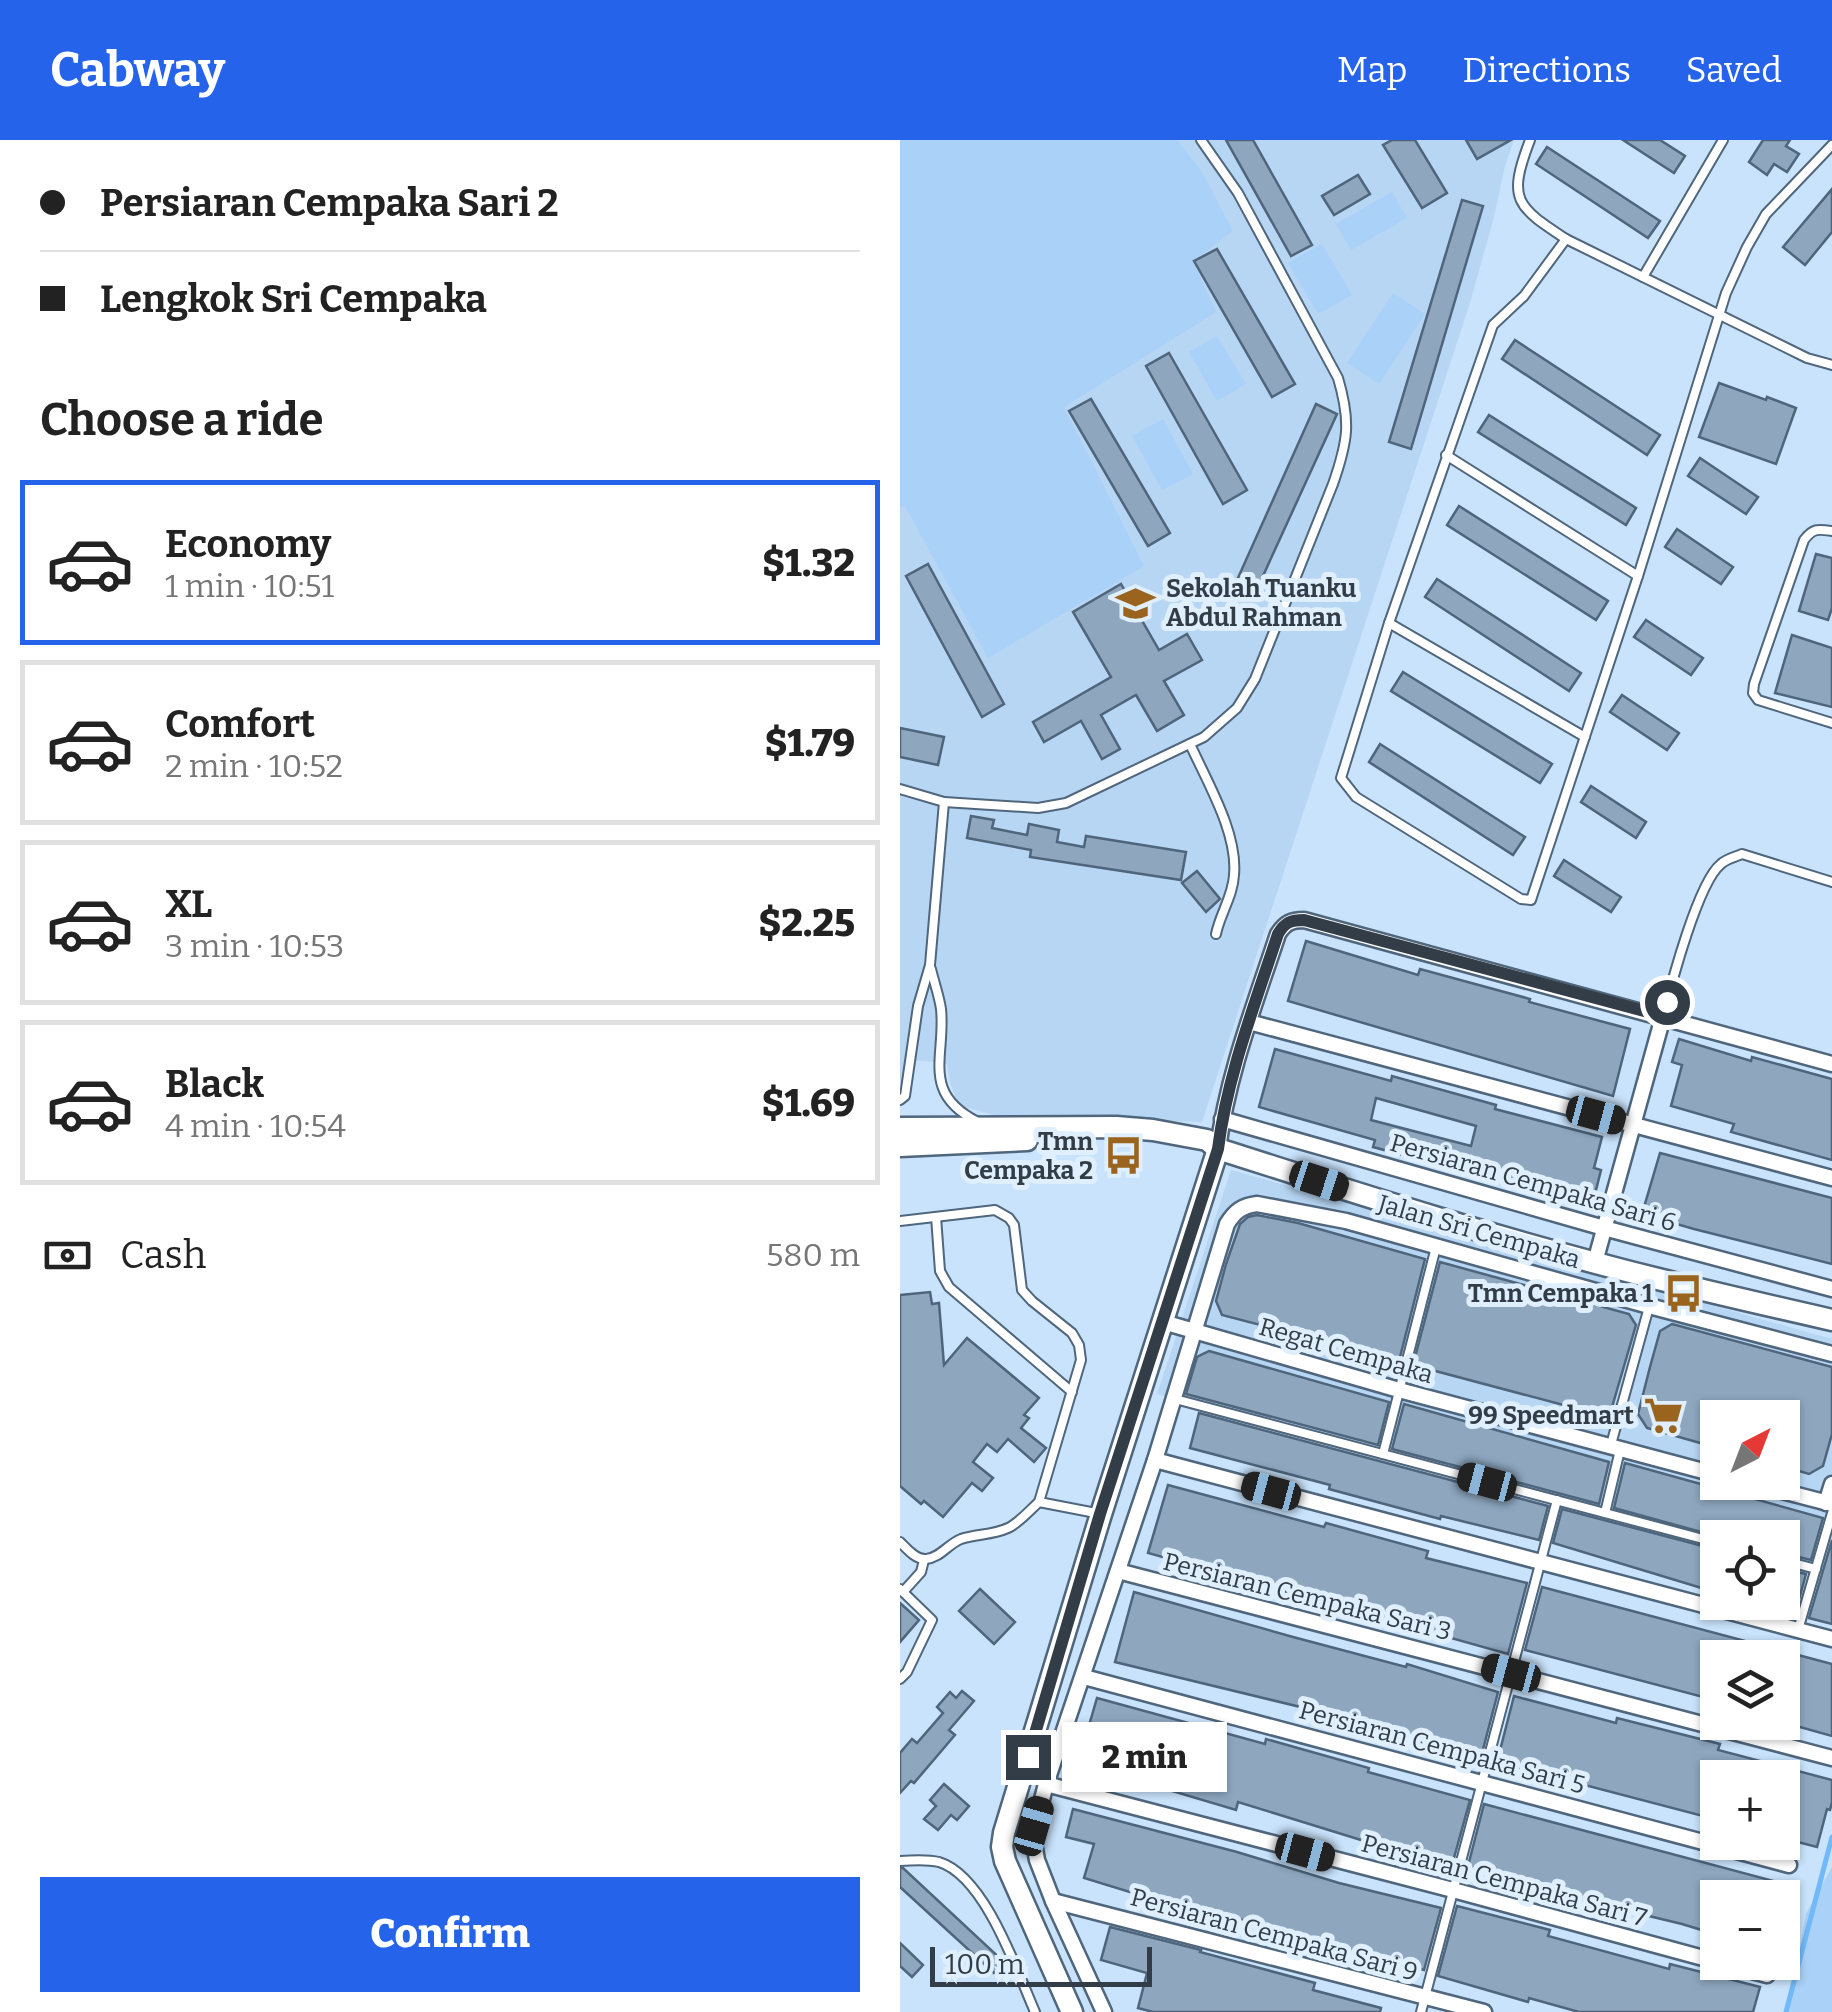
<!DOCTYPE html>
<html lang="en">
<head>
<meta charset="utf-8">
<style>
	:root { --surface:#fff; --page:#f6f6f6; --text:#222; --muted:#767676; --line:#e0e0e0; --accent:#2563eb }
	body { margin:0; font-family:Bitter,serif; background:var(--page); color:var(--text); height:100vh; display:flex; flex-direction:column; font-size:38px; white-space:nowrap }
	* { box-sizing:border-box; margin:0 }
	p { font-size:32px; color:var(--muted) }
	.icon { flex:none; width:55px; height:55px; fill:none; stroke:currentColor; stroke-width:2; stroke-linecap:round; stroke-linejoin:round }
	.map { position:relative; flex:1; overflow:hidden }
	.side { display:flex; flex-direction:column; background:var(--surface); width:900px }
	.side>* { flex:none }
	.banner { display:grid; align-content:center; height:220px; padding:0 40px; background:var(--surface) }
	.needle { width:65px; rotate:42deg }
	.fabs { position:absolute; left:800px; top:1260px; display:grid; gap:20px }
	.fabs a { display:grid; place-items:center; width:100px; height:100px; border-radius:0px; background:var(--surface); box-shadow:0 2px 8px #0004; font-size:50px }
	.scale { position:absolute; left:30px; bottom:25px; width:222px; box-sizing:border-box; padding-left:10px; border:5px solid #333d47; border-top:0; font-size:28px; line-height:35px; white-space:nowrap; color:#333d47; -webkit-text-stroke:8px #dfeffe; paint-order:stroke }
	.end { position:absolute; width:45px; height:45px; margin:-22px; border:12px solid #333d47; background:#fff; box-shadow:0 0 0 5px #fff }
	.from { border-radius:50% }
	.bubble { position:absolute; height:70px; border-radius:0px; background:var(--surface); box-shadow:0 2px 8px #0004; font-size:32px; font-weight:800; line-height:70px; text-align:center }
	.car { position:absolute; width:30px; height:60px; margin:-30px -15px; border-radius:12px; box-shadow:0 0 8px 2px #0007; background:linear-gradient(#222 24%,#8ab4d8 0 40%,#222 0 76%,#8ab4d8 0 86%,#222 0) }
	.banner b { display:flex; align-items:center; gap:35px; height:95px; font-size:38px }
	.banner b+b { border-top:2px solid var(--line) }
	.banner i { width:25px; height:25px; background:var(--text) }
	ul { padding:0; list-style:none }
	li { display:flex; align-items:center; gap:30px; height:165px; margin:0 20px 15px; padding:0 20px; border:5px solid var(--line); border-radius:0px }
	li div { flex:1 }
	li b { display:block; font-size:38px }
	li em { font-style:normal; font-weight:800 }
	li.active { border-color:var(--accent) }
	li>.icon { width:90px; height:90px; stroke-width:1.5 }
	h2 { padding:0 40px; font-size:45px; line-height:120px }
	.pay { display:flex; align-items:center; gap:25px; height:110px; padding:0 40px; font-size:38px }
	.pay p { margin-inline-start:auto }
	.button { display:flex; gap:20px; margin-top:auto; padding:20px 40px }
	.button a { flex:1; height:115px; border-radius:0px; background:var(--accent); color:#fff; font-size:40px; font-weight:800; line-height:115px; text-align:center }
	header { display:flex; align-items:center; gap:60px; box-sizing:border-box; height:140px; padding:0 50px; background:var(--accent); color:#fff }
	header strong { font-size:48px }
	nav { display:flex; gap:55px; margin-inline-start:auto; font-size:35px }
	main { display:flex; flex:1; min-height:0 }
	.map>svg:first-child { display:block }
	.built { fill:#b7d6f4; fill-rule:evenodd }
	.green { fill:#aad1f7 }
	.lines { fill:none; stroke-linecap:round; stroke-linejoin:round }
	.stream { stroke:#72b9fa; stroke-width:5 }
	.building { fill:#8ea7bf; stroke:#4e657b; stroke-width:2.5; fill-rule:evenodd }
	.lane-casing { stroke:#4f667c; stroke-width:12 }
	.street-casing { stroke:#4f667c; stroke-width:19 }
	.secondary-casing { stroke:#4f667c; stroke-width:25 }
	.lane { stroke:#fff; stroke-width:8 }
	.street { stroke:#fff; stroke-width:14 }
	.secondary { stroke:#fff; stroke-width:20 }
	.route { stroke:#333d47; stroke-width:12 }
	.labels { text-anchor:middle; dominant-baseline:central; stroke-width:10; stroke-linejoin:round; paint-order:stroke }
	.poi-label { font-size:25px; font-weight:bold; fill:#333d47; stroke:#dfeffe; text-anchor:end }
	.street-label { font-size:25px; fill:#333d47; stroke:#dfeffe }
</style>
</head>
<body>
<header>
<strong>Cabway</strong>
<nav><a>Map</a><a>Directions</a><a>Saved</a></nav>
</header>
<main>
<section class="side">
<div class="banner">
<b><i class="from"></i>Persiaran Cempaka Sari 2</b>
<b><i></i>Lengkok Sri Cempaka</b>
</div>
<h2>Choose a ride</h2>
<ul>
<li class="active"><svg class="icon" aria-label="car" viewBox="0 0 24 24"><path d="M5 17H2v-5l4-1 3-4h7l3 4 3 1v5h-3M9 17h6M6 11h13"/><circle cx="7" cy="17" r="2"/><circle cx="17" cy="17" r="2"/></svg><div><b>Economy</b><p>1 min · 10:51</p></div><em>$1.32</em></li>
<li><svg class="icon" aria-label="car" viewBox="0 0 24 24"><path d="M5 17H2v-5l4-1 3-4h7l3 4 3 1v5h-3M9 17h6M6 11h13"/><circle cx="7" cy="17" r="2"/><circle cx="17" cy="17" r="2"/></svg><div><b>Comfort</b><p>2 min · 10:52</p></div><em>$1.79</em></li>
<li><svg class="icon" aria-label="car" viewBox="0 0 24 24"><path d="M5 17H2v-5l4-1 3-4h7l3 4 3 1v5h-3M9 17h6M6 11h13"/><circle cx="7" cy="17" r="2"/><circle cx="17" cy="17" r="2"/></svg><div><b>XL</b><p>3 min · 10:53</p></div><em>$2.25</em></li>
<li><svg class="icon" aria-label="car" viewBox="0 0 24 24"><path d="M5 17H2v-5l4-1 3-4h7l3 4 3 1v5h-3M9 17h6M6 11h13"/><circle cx="7" cy="17" r="2"/><circle cx="17" cy="17" r="2"/></svg><div><b>Black</b><p>4 min · 10:54</p></div><em>$1.69</em></li>
</ul>
<div class="pay"><svg class="icon" aria-label="cash" viewBox="0 0 24 24"><path d="M3 7h18v10H3z"/><circle cx="12" cy="12" r="2"/></svg>Cash<p>580 m</p></div>
<div class="button"><a>Confirm</a></div>
</section>
<div class="map">
<svg width="932" height="1872" viewBox="0 0 932 1872">
	<rect width="100%" height="100%" fill="#c9e3fc"/>
	<g class="built">
		<path d="M 0,0 L 614,0 L 605,26 L 594,77 L 570,163 L 302,982 L 97,976 L 65,967 L 57,960 L 50,943 L 47,924 L 38,922 L 8,920 L 0,944 Z"/>
		<path d="M 331,1030 L 932,1199 L 932,1436 L 883,1423 L 882,1398 L 818,1398 L 817,1405 L 257,1254 ZM 818,1278 L 882,1278 L 882,1342 L 818,1342 Z"/>
	</g>
	<g class="green">
		<path d="M 0,0 L 277,0 L 302,32 L 333,91 L 293,121 L 316,172 L 164,267 L 244,426 L 88,518 L 5,366 L 0,368 Z"/>
		<path d="M 492,52 L 507,78 L 451,110 L 436,84 Z"/>
		<path d="M 422,104 L 452,155 L 418,174 L 388,123 Z"/>
		<path d="M 493,153 L 525,174 L 479,244 L 447,223 Z"/>
		<path d="M 317,196 L 346,244 L 317,261 L 289,212 Z"/>
		<path d="M 263,279 L 293,334 L 262,350 L 232,296 Z"/>
		<path d="M 932,1727 L 932,1872 L 887,1872 L 906,1774 Z"/>
	</g>
	<g class="lines">
		<path class="stream" d="M 886,1872 L 932,1697"/>
	</g>
	<g class="building">
		<path d="M 326,0 L 353,0 L 412,105 L 391,116 Z"/>
		<path d="M 492,0 L 515,0 L 547,53 L 522,68 L 483,5 Z"/>
		<path d="M 566,0 L 611,0 L 577,19 Z"/>
		<path d="M 723,0 L 760,0 L 785,16 L 774,33 Z"/>
		<path d="M 863,0 L 890,0 L 886,6 L 899,14 L 887,32 L 874,24 L 867,35 L 849,22 Z"/>
		<path d="M 647,7 L 760,81 L 748,98 L 636,24 Z"/>
		<path d="M 458,35 L 470,54 L 434,75 L 422,56 Z"/>
		<path d="M 932,49 L 932,92 L 905,125 L 883,107 Z"/>
		<path d="M 562,60 L 583,66 L 511,309 L 489,302 Z"/>
		<path d="M 317,109 L 395,244 L 372,257 L 294,121 Z"/>
		<path d="M 615,200 L 760,295 L 747,315 L 602,219 Z"/>
		<path d="M 269,213 L 347,350 L 323,364 L 246,226 Z"/>
		<path d="M 819,243 L 866,260 L 867,257 L 896,268 L 876,324 L 799,297 Z"/>
		<path d="M 191,259 L 270,393 L 248,406 L 169,271 Z"/>
		<path d="M 416,264 L 437,274 L 357,449 L 337,440 Z"/>
		<path d="M 589,275 L 736,368 L 726,385 L 578,292 Z"/>
		<path d="M 800,318 L 858,357 L 846,374 L 788,336 Z"/>
		<path d="M 559,366 L 708,461 L 696,480 L 547,385 Z"/>
		<path d="M 777,389 L 833,427 L 821,444 L 765,407 Z"/>
		<path d="M 916,414 L 932,418 L 932,468 L 928,480 L 899,471 Z"/>
		<path d="M 28,424 L 104,564 L 82,577 L 6,436 Z"/>
		<path d="M 537,439 L 681,533 L 669,551 L 525,457 Z"/>
		<path d="M 221,444 L 259,510 L 287,494 L 302,520 L 264,541 L 284,575 L 257,591 L 236,555 L 201,575 L 220,609 L 202,619 L 181,581 L 144,602 L 133,582 L 211,537 L 173,472 Z"/>
		<path d="M 746,480 L 803,518 L 791,535 L 734,497 Z"/>
		<path d="M 892,495 L 932,508 L 932,567 L 875,553 Z"/>
		<path d="M 503,532 L 652,624 L 640,643 L 491,551 Z"/>
		<path d="M 722,555 L 779,593 L 767,610 L 710,572 Z"/>
		<path d="M 0,588 L 44,597 L 38,625 L 0,617 Z"/>
		<path d="M 480,604 L 625,697 L 613,715 L 469,622 Z"/>
		<path d="M 691,646 L 746,682 L 736,698 L 681,662 Z"/>
		<path d="M 71,676 L 94,680 L 92,688 L 127,695 L 129,684 L 159,690 L 157,702 L 184,707 L 186,696 L 286,712 L 281,740 L 130,717 L 131,710 L 67,698 Z"/>
		<path d="M 664,720 L 721,757 L 711,772 L 654,736 Z"/>
		<path d="M 297,731 L 320,759 L 306,772 L 282,743 Z"/>
		<path d="M 406,801 L 518,835 L 520,829 L 630,859 L 629,862 L 730,889 L 713,956 L 388,861 Z"/>
		<path d="M 779,899 L 851,921 L 852,917 L 932,939 L 932,1020 L 831,992 L 834,984 L 771,966 L 782,925 L 772,922 Z"/>
		<path d="M 375,909 L 491,941 L 492,936 L 596,965 L 595,969 L 702,997 L 694,1028 L 701,1030 L 692,1066 L 473,1007 L 475,1000 L 359,967 ZM 476,958 L 576,986 L 571,1006 L 471,980 Z"/>
		<path d="M 760,1013 L 932,1058 L 932,1124 L 794,1089 L 742,1074 Z"/>
		<path d="M 357,1075 L 398,1083 L 525,1119 L 499,1221 L 322,1175 L 316,1161 L 326,1124 L 340,1084 L 348,1077 Z"/>
		<path d="M 540,1122 L 729,1174 L 736,1185 L 712,1267 L 697,1274 L 513,1225 Z"/>
		<path d="M 30,1152 L 32,1164 L 39,1163 L 44,1225 L 67,1198 L 139,1258 L 124,1275 L 129,1278 L 121,1288 L 146,1308 L 134,1322 L 108,1299 L 97,1312 L 87,1304 L 73,1322 L 93,1338 L 82,1351 L 72,1343 L 43,1377 L 24,1361 L 21,1364 L 0,1346 L 0,1155 Z"/>
		<path d="M 772,1184 L 932,1227 L 932,1294 L 923,1326 L 909,1334 L 882,1326 L 882,1278 L 818,1278 L 818,1308 L 747,1288 L 738,1274 L 750,1227 L 760,1191 Z"/>
		<path d="M 309,1211 L 489,1262 L 478,1305 L 286,1254 L 297,1217 Z"/>
		<path d="M 504,1264 L 709,1322 L 699,1364 L 492,1309 Z"/>
		<path d="M 299,1273 L 648,1366 L 639,1400 L 541,1376 L 540,1379 L 429,1349 L 430,1345 L 290,1308 Z"/>
		<path d="M 725,1323 L 923,1378 L 911,1420 L 882,1413 L 882,1398 L 823,1398 L 714,1368 Z"/>
		<path d="M 268,1345 L 424,1387 L 426,1383 L 528,1411 L 526,1418 L 627,1443 L 608,1514 L 248,1413 Z"/>
		<path d="M 662,1369 L 818,1410 L 818,1453 L 653,1403 Z"/>
		<path d="M 932,1400 L 932,1484 L 909,1478 Z"/>
		<path d="M 882,1428 L 906,1434 L 895,1474 L 882,1471 Z"/>
		<path d="M 642,1447 L 932,1524 L 932,1596 L 882,1582 L 882,1518 L 818,1518 L 818,1561 L 625,1510 Z"/>
		<path d="M 80,1449 L 115,1482 L 94,1504 L 59,1471 Z"/>
		<path d="M 234,1452 L 393,1497 L 506,1527 L 507,1524 L 598,1552 L 581,1617 L 490,1594 L 491,1589 L 215,1522 Z"/>
		<path d="M 0,1463 L 19,1480 L 0,1502 Z"/>
		<path d="M 62,1551 L 74,1561 L 49,1590 L 55,1595 L 14,1643 L 11,1641 L 0,1653 L 0,1613 L 12,1599 L 17,1603 L 43,1573 L 37,1567 L 50,1552 L 56,1558 Z"/>
		<path d="M 614,1556 L 716,1583 L 717,1578 L 820,1604 L 818,1610 L 932,1640 L 932,1662 L 930,1670 L 927,1669 L 917,1707 L 882,1698 L 882,1638 L 818,1638 L 818,1680 L 597,1622 Z"/>
		<path d="M 197,1558 L 365,1604 L 366,1599 L 469,1628 L 468,1632 L 570,1660 L 552,1725 L 461,1700 L 338,1662 L 336,1670 L 178,1623 Z"/>
		<path d="M 44,1644 L 69,1666 L 57,1680 L 51,1675 L 38,1690 L 24,1679 L 36,1666 L 30,1660 Z"/>
		<path d="M 584,1664 L 896,1747 L 886,1783 L 882,1782 L 882,1758 L 818,1758 L 818,1795 L 782,1784 L 670,1757 L 671,1753 L 568,1726 Z"/>
		<path d="M 173,1669 L 337,1712 L 439,1743 L 541,1768 L 524,1830 L 310,1771 L 308,1776 L 184,1738 L 194,1704 L 166,1697 Z"/>
		<path d="M 0,1728 L 3,1728 L 104,1822 L 94,1833 L 0,1747 Z"/>
		<path d="M 557,1766 L 650,1790 L 648,1796 L 769,1829 L 770,1824 L 860,1847 L 853,1872 L 679,1872 L 629,1858 L 628,1862 L 538,1836 Z"/>
		<path d="M 210,1787 L 301,1810 L 300,1812 L 415,1843 L 413,1850 L 481,1868 L 480,1872 L 253,1872 L 238,1868 L 247,1833 L 201,1820 Z"/>
		<path d="M 0,1803 L 23,1825 L 12,1837 L 0,1826 Z"/>
	</g>
	<g class="lines">
		<defs>
			<g id="lane">
				<path d="M 630,0 C 607,60 616,66 666,99 L 907,218 L 932,225"/>
				<path d="M 666,99 L 624,156 L 593,185 L 489,483 L 441,638 L 456,657 L 621,759 L 631,760 L 738,436 L 826,153 L 847,107 L 866,74 L 932,5"/>
				<path d="M 743,137 L 823,0"/>
				<path d="M 546,315 L 738,436"/>
				<path d="M 932,391 C 918,389 913,388 904,400 L 854,544 L 853,553 L 858,560 L 932,583"/>
				<path d="M 489,483 L 685,597"/>
				<path d="M 290,604 C 307,642 338,693 334,735 C 333,756 320,774 316,794"/>
				<path d="M 0,649 L 44,662 L 138,668 L 166,663 L 304,597 L 337,568 L 355,539 L 433,344 C 448,301 451,282 438,238 L 338,53 L 301,0"/>
				<path d="M 31,829 C 34,842 39,855 41,869 C 46,916 20,953 78,982"/>
				<path d="M 763,877 C 771,845 798,742 821,724 C 826,719 835,717 842,714 L 932,742"/>
				<path d="M 0,960 L 5,956 L 18,866 L 30,825 L 44,662"/>
				<path d="M 36,1077 L 40,1131 L 49,1147 L 172,1252"/>
				<path d="M 0,1081 L 95,1070 L 109,1078 L 114,1085 L 122,1150 L 132,1161 L 172,1193 L 179,1205 L 181,1220 L 139,1362"/>
				<path d="M 275,1259 L 818,1403"/>
				<path d="M 710,1308 L 749,1167"/>
				<path d="M 483,1314 L 536,1107"/>
				<path d="M 705,1373 L 720,1310"/>
				<path d="M 0,1402 C 7,1409 16,1420 26,1419 C 40,1418 48,1404 61,1399 C 76,1394 93,1395 108,1388 C 119,1383 130,1370 139,1362 L 201,1374"/>
				<path d="M 882,1420 L 916,1429"/>
				<path d="M 0,1449 L 32,1480 L 7,1532 L 0,1539"/>
				<path d="M 3,1452 L 21,1432 L 24,1420"/>
				<path d="M 898,1490 L 932,1373"/>
				<path d="M 0,1721 C 13,1720 27,1719 39,1722 C 85,1736 117,1831 135,1872"/>
				<path d="M 521,1872 L 657,1360"/>
			</g>
			<g id="street">
				<path d="M 349,882 L 932,1038"/>
				<path d="M 322,979 L 704,1088 L 932,1149"/>
				<path d="M 318,1009 C 327,936 355,864 378,794 C 385,783 391,780 404,780 L 932,924"/>
				<path d="M 695,1122 L 763,877"/>
				<path d="M 263,1182 L 499,1250 L 818,1335"/>
				<path d="M 255,1320 L 932,1499"/>
				<path d="M 847,1342 L 932,1364"/>
				<path d="M 926,1363 L 932,1344"/>
				<path d="M 218,1431 L 932,1618"/>
				<path d="M 184,1537 L 889,1725"/>
				<path d="M 146,1644 L 553,1750 L 818,1822"/>
				<path d="M 153,1761 L 584,1872"/>
				<path d="M 819,1822 L 867,1835"/>
				<path d="M 204,1872 L 153,1761 L 137,1720 L 134,1703 L 135,1686 L 146,1644 L 255,1320 L 327,1084 C 335,1071 342,1066 357,1064 L 446,1081 L 749,1166 L 932,1214"/>
			</g>
			<g id="secondary">
				<path d="M 0,988 L 216,987 L 253,990 L 307,1000 L 318,1009 C 465,1056 612,1103 762,1140 C 818,1154 875,1167 932,1180"/>
				<path d="M 0,1006 L 127,1000"/>
				<path d="M 172,1872 L 105,1721 L 102,1707 L 104,1693 L 201,1374 L 318,1009"/>
			</g>
		</defs>
		<use href="#lane" class="lane-casing"/>
		<use href="#street" class="street-casing"/>
		<use href="#secondary" class="secondary-casing"/>
		<use href="#lane" class="lane"/>
		<use href="#street" class="street"/>
		<use href="#secondary" class="secondary"/>
	</g>
	<g class="lines">
		<path class="route" d="M 128,1617 L 200,1374 L 318,1009 C 327,936 355,864 378,794 C 385,782 391,780 404,780 L 763,876 L 767,862"/>
	</g>
	<defs>
		<symbol id="school-bare" viewBox="-9 -9 18 18"><path d="M0-5L7-2L0 1L-7-2ZM-4 1L0 2.5L4 1V4Q0 6-4 4Z" fill="#9b641e" stroke="#dfeffe" stroke-width="2.5" paint-order="stroke"/></symbol>
		<symbol id="bus-bare" viewBox="-9 -9 18 18"><path d="M-5-6H5V4H4V6H2V4H-2V6H-4V4H-5ZM-3.5-4V0h7V-4ZM-3.5 1.2v1.5H-2V1.2ZM2 1.2v1.5H3.5V1.2Z" fill="#9b641e" stroke="#dfeffe" stroke-width="2.5" paint-order="stroke"/></symbol>
		<symbol id="supermarket-bare" viewBox="-9 -9 18 18"><path d="M-6-5.5h2.5l.6 2H6L4.5 2H-2.5L-4.4-4H-6ZM-1.5 3.2a1.3 1.3 0 1 0 .1 0ZM3 3.2a1.3 1.3 0 1 0 .1 0Z" fill="#9b641e" stroke="#dfeffe" stroke-width="2.5" paint-order="stroke"/></symbol>
	</defs>
	<g fill-rule="evenodd">
		<use href="#school-bare" x="208" y="436" width="55" height="55"/>
		<use href="#bus-bare" x="196" y="988" width="55" height="55"/>
		<use href="#bus-bare" x="756" y="1126" width="55" height="55"/>
		<use href="#supermarket-bare" x="736" y="1248" width="55" height="55"/>
	</g>
	<g class="labels">
		<g class="poi-label">
			<text x="266" y="449" text-anchor="start">Sekolah Tuanku<tspan x="266" dy="29">Abdul Rahman</tspan></text>
			<text x="193" y="1002">Tmn<tspan x="193" dy="29">Cempaka 2</tspan></text>
			<text x="753" y="1154">Tmn Cempaka 1</text>
			<text x="734" y="1276">99 Speedmart</text>
		</g>
		<g class="street-label">
			<text transform="translate(633 1043) rotate(16)">Persiaran Cempaka Sari 6</text>
			<text transform="translate(579 1092) rotate(16)">Jalan Sri Cempaka</text>
			<text transform="translate(446 1211) rotate(16)">Regat Cempaka</text>
			<text transform="translate(407 1457) rotate(14)">Persiaran Cempaka Sari 3</text>
			<text transform="translate(542 1608) rotate(15)">Persiaran Cempaka Sari 5</text>
			<text transform="translate(604 1741) rotate(15)">Persiaran Cempaka Sari 7</text>
			<text transform="translate(374 1795) rotate(15)">Persiaran Cempaka Sari 9</text>
		</g>
	</g>
</svg>
<div class="fabs">
<a><svg class="needle" viewBox="-14 -14 28 28"><path d="M0-13l5 13h-10z" fill="#e53935"/><path d="M0 13l5-13h-10z" fill="#767676"/></svg></a>
<a><svg class="icon" aria-label="locate" viewBox="0 0 24 24"><circle cx="12" cy="12" r="6"/><path d="M12 2v4M12 18v4M2 12h4M18 12h4"/></svg></a>
<a><svg class="icon" aria-label="layers" viewBox="0 0 24 24"><path d="M12 4l9 5-9 5-9-5zM3 14l9 5 9-5"/></svg></a>
<a>+</a>
<a>−</a>
</div>
<div class="scale">100 m</div>
<i class="end from" style="left:767px;top:862px"></i>
<i class="end" style="left:128px;top:1617px"></i>
<div class="bubble" style="left:162px;top:1582px;width:165px">2 min</div>
<i class="car" style="left:696px;top:975px;rotate:105deg"></i>
<i class="car" style="left:419px;top:1041px;rotate:108deg"></i>
<i class="car" style="left:587px;top:1342px;rotate:285deg"></i>
<i class="car" style="left:371px;top:1351px;rotate:285deg"></i>
<i class="car" style="left:611px;top:1533px;rotate:285deg"></i>
<i class="car" style="left:134px;top:1686px;rotate:16deg"></i>
<i class="car" style="left:405px;top:1712px;rotate:105deg"></i>
</div>
</main>
</body>
</html>
